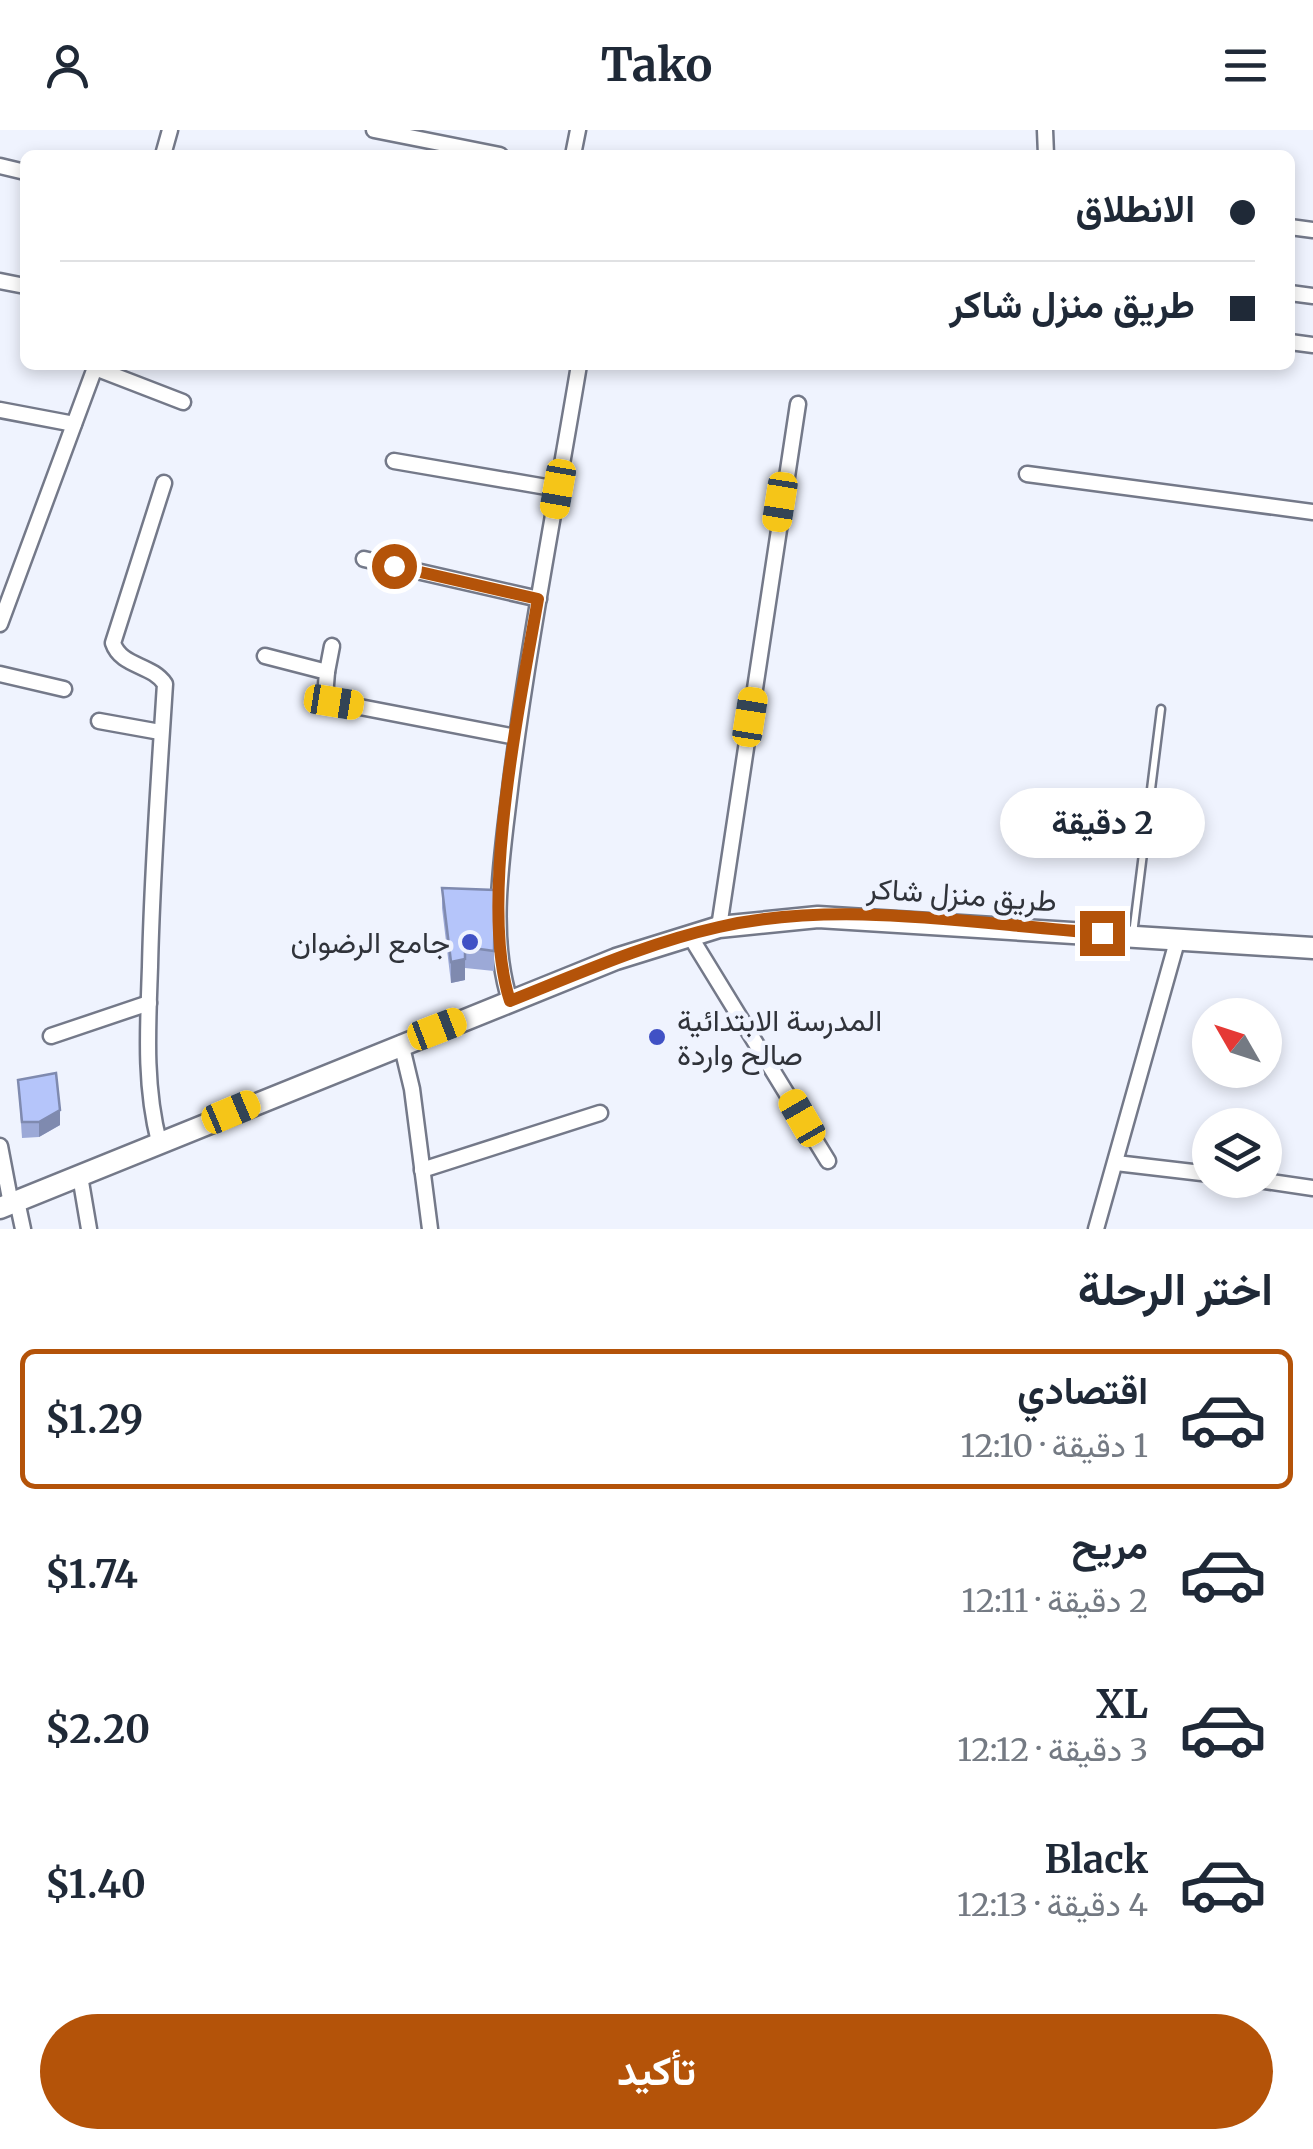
<!DOCTYPE html>
<html lang="ar">
<head>
<meta charset="utf-8">
<style>
	:root { --surface:#fff; --page:#f6f6f7; --text:#1f2937; --muted:#747a83; --line:#e0e1e3; --accent:#b45309 }
	body { margin:0; font-family:Merriweather,Vazirmatn,serif; background:var(--page); color:var(--text); direction:rtl; height:100vh; display:flex; flex-direction:column; font-size:38px; white-space:nowrap }
	* { box-sizing:border-box; margin:0 }
	p { font-size:32px; color:var(--muted) }
	.icon { flex:none; width:55px; height:55px; fill:none; stroke:currentColor; stroke-width:2; stroke-linecap:round; stroke-linejoin:round }
	.map { position:relative; height:1099px; overflow:hidden; direction:ltr }
	.sheet { display:flex; flex-direction:column; background:var(--surface); flex:1 }
	.sheet>* { flex:none }
	.banner { position:absolute; left:20px; top:20px; width:1275px; height:220px; border-radius:15px; box-shadow:0 5px 15px #0003; direction:rtl; display:grid; align-content:center; height:220px; padding:0 40px; background:var(--surface) }
	.needle { width:65px; rotate:309deg }
	.buttons { position:absolute; left:1192px; top:868px; display:grid; gap:20px }
	.buttons a { display:grid; place-items:center; width:90px; height:90px; border-radius:50%; background:var(--surface); box-shadow:0 5px 15px #0003; font-size:50px }
	.end { position:absolute; width:45px; height:45px; margin:-22px; border:12px solid #b45309; background:#fff; box-shadow:0 0 0 5px #fff }
	.from { border-radius:50% }
	.bubble { position:absolute; height:70px; border-radius:35px; background:var(--surface); box-shadow:0 5px 15px #0003; font-size:32px; font-weight:700; line-height:70px; text-align:center; direction:rtl }
	.car { position:absolute; width:30px; height:60px; margin:-30px -15px; border-radius:12px; box-shadow:0 0 8px 2px #0007; background:linear-gradient(#f5c518 24%,#345 0 40%,#f5c518 0 76%,#345 0 86%,#f5c518 0) }
	.banner b { display:flex; align-items:center; gap:35px; height:95px; font-size:38px }
	.banner b+b { border-top:2px solid var(--line) }
	.banner i { width:25px; height:25px; background:var(--text) }
	ul { padding:0; list-style:none }
	li { display:flex; align-items:center; gap:30px; height:140px; margin:0 20px 15px; padding:0 20px; border:5px solid transparent; border-radius:15px }
	li div { flex:1 }
	li b { display:block; font-size:38px }
	li em { font-style:normal; font-weight:700 }
	li.on { border-color:var(--accent) }
	li>.icon { width:90px; height:90px; stroke-width:1.5 }
	h2 { padding:0 40px; font-size:45px; line-height:120px }
	.action { display:flex; gap:20px; margin-top:auto; padding:20px 40px }
	.action a { flex:1; height:115px; border-radius:60px; background:var(--accent); color:#fff; font-size:40px; font-weight:700; line-height:115px; text-align:center }
	header { display:flex; justify-content:space-between; align-items:center; height:130px; padding:0 40px; background:var(--surface); font-size:45px; font-weight:700 }
	.map>svg:first-child { display:block }
	.lines { fill:none; stroke-linecap:round; stroke-linejoin:round }
	.service-casing { stroke:#747989; stroke-width:11 }
	.minor-casing { stroke:#747989; stroke-width:19 }
	.primary-casing { stroke:#747989; stroke-width:25 }
	.service { stroke:#fff; stroke-width:6 }
	.minor { stroke:#fff; stroke-width:14 }
	.primary { stroke:#fff; stroke-width:20 }
	.wall { fill:#9ca9d7 }
	.shaded-wall { fill:#7f8aaf }
	.building { fill:#b5c5fa; stroke:#7f8aaf; stroke-width:2.5 }
	.route { stroke:#b45309; stroke-width:12 }
	.poi-dot { fill:#4051c5; stroke:#eff3fe; stroke-width:4 }
	.labels { text-anchor:middle; dominant-baseline:central; stroke-width:9; stroke-linejoin:round; paint-order:stroke }
	.street-label { font-size:30px; fill:#30333a; stroke:#eff3fe }
	.poi-label { font-size:30px; fill:#30333a; stroke:#eff3fe; text-anchor:end }
</style>
</head>
<body>
<header><svg class="icon" aria-label="menu" viewBox="0 0 24 24"><path d="M4 6h16M4 12h16M4 18h16"/></svg>Tako<svg class="icon" aria-label="person" viewBox="0 0 24 24"><circle cx="12" cy="8" r="4"/><path d="M4 21q1-7 8-7t8 7"/></svg></header>
<div class="map">
<svg width="1313" height="1099" viewBox="0 0 1313 1099">
	<rect width="100%" height="100%" fill="#eff3fe"/>
	<g class="lines">
		<defs>
			<path id="service" d="M 1133,804 L 1161,579"/>
			<g id="minor">
				<path d="M 374,0 L 500,25"/>
				<path d="M 1045,0 L 1046,25"/>
				<path d="M 163,25 L 170,0"/>
				<path d="M 573,25 L 578,0"/>
				<path d="M 0,36 L 25,42"/>
				<path d="M 1290,97 L 1313,100"/>
				<path d="M 0,151 L 25,156"/>
				<path d="M 1290,163 L 1313,166"/>
				<path d="M 1290,212 L 1313,215"/>
				<path d="M 95,238 L 183,272"/>
				<path d="M 0,280 L 74,294"/>
				<path d="M 394,331 L 558,359"/>
				<path d="M 1027,344 L 1313,382"/>
				<path d="M 364,429 L 539,469"/>
				<path d="M 0,494 L 96,235"/>
				<path d="M 265,526 L 327,542 L 325,567 L 334,572 L 516,607"/>
				<path d="M 327,542 L 332,516"/>
				<path d="M 0,544 L 64,559"/>
				<path d="M 99,591 L 160,602"/>
				<path d="M 719,797 L 798,274"/>
				<path d="M 690,806 L 828,1031"/>
				<path d="M 510,871 C 488,802 503,721 511,651 C 529,511 556,373 579,235"/>
				<path d="M 51,906 L 149,873"/>
				<path d="M 401,913 L 412,959 L 430,1099"/>
				<path d="M 159,1012 C 144,954 148,896 150,837 C 152,742 159,648 165,554 C 152,534 121,537 113,513 L 164,353"/>
				<path d="M 0,1016 L 11,1074"/>
				<path d="M 1116,1033 L 1210,1044"/>
				<path d="M 422,1040 L 600,983"/>
				<path d="M 80,1046 L 89,1099"/>
				<path d="M 1258,1050 L 1313,1058"/>
				<path d="M 17,1071 L 23,1099"/>
				<path d="M 1096,1099 L 1178,808"/>
			</g>
			<path id="primary" d="M 0,1078 L 616,829 L 719,797 L 818,787 L 1313,818"/>
		</defs>
		<use href="#service" class="service-casing"/>
		<use href="#minor" class="minor-casing"/>
		<use href="#primary" class="primary-casing"/>
		<use href="#service" class="service"/>
		<use href="#minor" class="minor"/>
		<use href="#primary" class="primary"/>
	</g>
	<g class="wall">
		<path d="M 442,758 L 495,760 L 494,841 L 465,838 L 465,850 L 451,853 L 442,778 Z"/>
		<path d="M 18,950 L 60,995 L 39,1007 L 22,1008 Z"/>
	</g>
	<g class="shaded-wall">
		<path d="M 465,829 L 465,850 L 451,853 L 451,832 Z"/>
		<path d="M 60,980 L 60,995 L 39,1007 L 39,992 Z"/>
	</g>
	<g class="building">
		<path d="M 442,758 L 495,760 L 494,821 L 465,817 L 465,829 L 451,832 Z"/>
		<path d="M 56,943 L 60,980 L 39,992 L 22,992 L 18,950 Z"/>
	</g>
	<g class="lines">
		<path class="route" d="M 394,436 L 538,469 C 520,573 478,773 510,871 C 578,844 647,813 719,797 C 842,769 978,795 1102,803"/>
	</g>
	<g class="poi-dot">
		<circle cx="470" cy="812" r="10"/>
		<circle cx="657" cy="907" r="10"/>
	</g>
	<g class="labels">
		<g class="street-label">
			<text transform="translate(962 764) rotate(4)">طريق منزل شاكر</text>
		</g>
		<g class="poi-label">
			<text x="450" y="812">جامع الرضوان</text>
			<text x="677" y="890" text-anchor="start">المدرسة الابتدائية<tspan x="677" dy="34">صالح واردة</tspan></text>
		</g>
	</g>
</svg>
<div class="buttons">
<a><svg class="needle" viewBox="-14 -14 28 28"><path d="M0-13l5 13h-10z" fill="#e53935"/><path d="M0 13l5-13h-10z" fill="#747a83"/></svg></a>
<a><svg class="icon" aria-label="layers" viewBox="0 0 24 24"><path d="M12 4l9 5-9 5-9-5zM3 14l9 5 9-5"/></svg></a>
</div>
<i class="end from" style="left:394px;top:436px"></i>
<i class="end" style="left:1102px;top:803px"></i>
<div class="bubble" style="left:1000px;top:658px;width:205px">2 دقيقة</div>
<i class="car" style="left:558px;top:359px;rotate:190deg"></i>
<i class="car" style="left:780px;top:372px;rotate:189deg"></i>
<i class="car" style="left:334px;top:572px;rotate:99deg"></i>
<i class="car" style="left:750px;top:587px;rotate:9deg"></i>
<i class="car" style="left:437px;top:899px;rotate:69deg"></i>
<i class="car" style="left:231px;top:982px;rotate:67deg"></i>
<i class="car" style="left:802px;top:988px;rotate:330deg"></i>
<div class="banner">
<b><i class="from"></i>الانطلاق</b>
<b><i></i>طريق منزل شاكر</b>
</div>
</div>
<section class="sheet">
<h2>اختر الرحلة</h2>
<ul>
<li class="on"><svg class="icon" aria-label="car" viewBox="0 0 24 24"><path d="M5 17H2v-5l4-1 3-4h7l3 4 3 1v5h-3M9 17h6M6 11h13"/><circle cx="7" cy="17" r="2"/><circle cx="17" cy="17" r="2"/></svg><div><b>اقتصادي</b><p>1 دقيقة · 12:10</p></div><em>$1.29</em></li>
<li><svg class="icon" aria-label="car" viewBox="0 0 24 24"><path d="M5 17H2v-5l4-1 3-4h7l3 4 3 1v5h-3M9 17h6M6 11h13"/><circle cx="7" cy="17" r="2"/><circle cx="17" cy="17" r="2"/></svg><div><b>مريح</b><p>2 دقيقة · 12:11</p></div><em>$1.74</em></li>
<li><svg class="icon" aria-label="car" viewBox="0 0 24 24"><path d="M5 17H2v-5l4-1 3-4h7l3 4 3 1v5h-3M9 17h6M6 11h13"/><circle cx="7" cy="17" r="2"/><circle cx="17" cy="17" r="2"/></svg><div><b>XL</b><p>3 دقيقة · 12:12</p></div><em>$2.20</em></li>
<li><svg class="icon" aria-label="car" viewBox="0 0 24 24"><path d="M5 17H2v-5l4-1 3-4h7l3 4 3 1v5h-3M9 17h6M6 11h13"/><circle cx="7" cy="17" r="2"/><circle cx="17" cy="17" r="2"/></svg><div><b>Black</b><p>4 دقيقة · 12:13</p></div><em>$1.40</em></li>
</ul>
<div class="action"><a>تأكيد</a></div>
</section>
</body>
</html>
